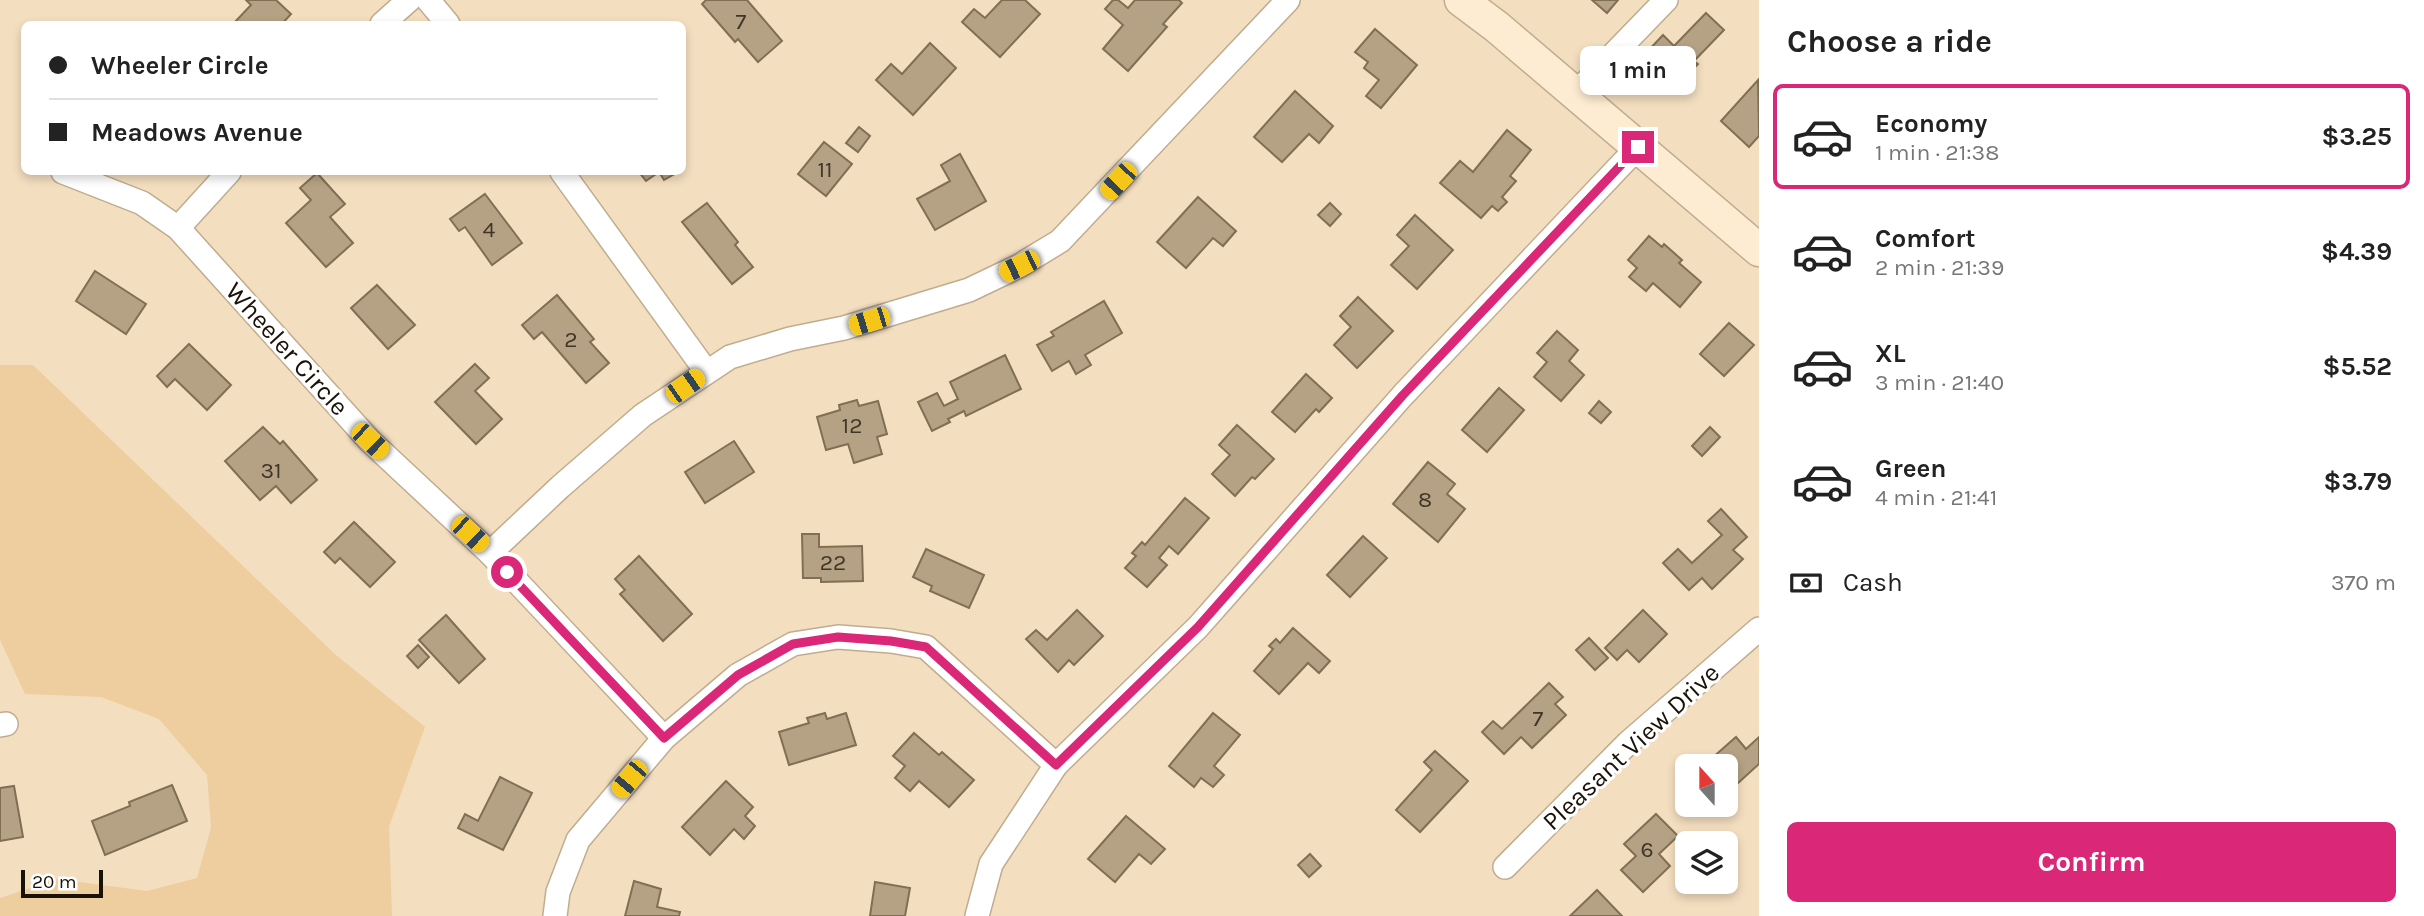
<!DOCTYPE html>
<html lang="en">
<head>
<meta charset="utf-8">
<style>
	:root { --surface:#fff; --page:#f6f6f6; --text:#222; --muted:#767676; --line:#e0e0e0; --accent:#db2777 }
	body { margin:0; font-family:Karla,sans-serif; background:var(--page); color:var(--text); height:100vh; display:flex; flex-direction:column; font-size:26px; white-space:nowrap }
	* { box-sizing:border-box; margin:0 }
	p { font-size:23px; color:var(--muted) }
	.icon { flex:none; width:38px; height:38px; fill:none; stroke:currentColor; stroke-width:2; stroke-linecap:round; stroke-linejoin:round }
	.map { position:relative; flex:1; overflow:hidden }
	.details { display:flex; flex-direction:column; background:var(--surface); width:665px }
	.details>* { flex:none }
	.guide { position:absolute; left:21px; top:21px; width:665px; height:154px; border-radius:10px; box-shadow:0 4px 10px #0003; display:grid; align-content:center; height:154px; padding:0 28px; background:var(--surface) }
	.needle { width:46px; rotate:339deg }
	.fabs { position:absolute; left:1675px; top:754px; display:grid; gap:14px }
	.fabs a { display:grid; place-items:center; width:63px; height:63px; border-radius:10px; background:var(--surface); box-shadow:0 4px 10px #0003; font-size:35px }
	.scale { position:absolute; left:21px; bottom:18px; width:82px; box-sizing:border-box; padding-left:7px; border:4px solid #191208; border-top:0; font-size:19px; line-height:24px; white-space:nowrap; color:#191208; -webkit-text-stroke:5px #fff; paint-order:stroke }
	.end { position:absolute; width:32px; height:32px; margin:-16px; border:9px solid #db2777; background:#fff; box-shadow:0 0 0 4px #fff }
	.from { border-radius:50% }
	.bubble { position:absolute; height:49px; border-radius:10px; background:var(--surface); box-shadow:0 4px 10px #0003; font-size:23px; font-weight:700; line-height:49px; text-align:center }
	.car { position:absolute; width:21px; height:42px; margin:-21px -10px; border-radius:9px; box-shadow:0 0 5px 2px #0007; background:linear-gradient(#f5c518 24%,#345 0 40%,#f5c518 0 76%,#345 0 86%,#f5c518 0) }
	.guide b { display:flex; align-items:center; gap:24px; height:66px; font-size:26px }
	.guide b+b { border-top:2px solid var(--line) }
	.guide i { width:18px; height:18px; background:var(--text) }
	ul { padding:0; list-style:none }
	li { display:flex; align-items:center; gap:21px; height:105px; margin:0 14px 10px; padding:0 14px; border:4px solid transparent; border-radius:10px }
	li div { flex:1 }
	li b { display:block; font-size:26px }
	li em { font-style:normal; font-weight:700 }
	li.selected { border-color:var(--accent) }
	li>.icon { width:63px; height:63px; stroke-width:1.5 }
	h2 { padding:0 28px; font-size:32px; line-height:84px }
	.pay { display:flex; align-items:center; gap:18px; height:77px; padding:0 28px; font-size:26px }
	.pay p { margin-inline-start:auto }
	.cta { display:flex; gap:14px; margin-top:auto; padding:14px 28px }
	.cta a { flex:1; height:80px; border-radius:10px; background:var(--accent); color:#fff; font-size:28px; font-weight:700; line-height:80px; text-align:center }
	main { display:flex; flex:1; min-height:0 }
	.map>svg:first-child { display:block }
	.green { fill:#eece9e }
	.building { fill:#b5a285; stroke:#816f53; stroke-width:2 }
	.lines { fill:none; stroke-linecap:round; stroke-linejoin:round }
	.street-casing { stroke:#c0ac8f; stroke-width:26 }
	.secondary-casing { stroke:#c0ac8f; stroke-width:35 }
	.street { stroke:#fff; stroke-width:23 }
	.secondary { stroke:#feecd2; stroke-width:32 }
	.route { stroke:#db2777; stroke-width:9 }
	.labels { text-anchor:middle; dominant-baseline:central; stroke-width:6; stroke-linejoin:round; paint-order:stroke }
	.number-label { font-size:23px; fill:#403627 }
	.street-label { font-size:26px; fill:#191208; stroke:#fff }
</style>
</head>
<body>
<main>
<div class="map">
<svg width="1759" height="916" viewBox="0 0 1759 916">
	<rect width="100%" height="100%" fill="#f4dec0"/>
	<path class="green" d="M 0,365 L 33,365 L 336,655 L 425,727 L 389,827 L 392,916 L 0,916 L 0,898 L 57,879 L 147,891 L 197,878 L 211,828 L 207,775 L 159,719 L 101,697 L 25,694 L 0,640 Z"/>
	<g class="building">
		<path d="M 246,0 L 276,0 L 291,14 L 282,24 L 233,24 L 251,5 Z"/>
		<path d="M 706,0 L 747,0 L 782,41 L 758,62 L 738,39 L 735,42 L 702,4 Z"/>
		<path d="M 1002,0 L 1025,0 L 1040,14 L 1000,57 L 962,22 L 974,9 L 985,18 Z"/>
		<path d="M 1113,0 L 1118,0 L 1128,8 L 1135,0 L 1179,0 L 1182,3 L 1163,24 L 1167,27 L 1128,71 L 1103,49 L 1123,25 L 1105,9 Z"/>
		<path d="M 1592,0 L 1618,0 L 1607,13 Z"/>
		<path d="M 1706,13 L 1724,30 L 1694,61 L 1698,64 L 1678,84 L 1646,53 L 1663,35 L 1674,46 Z"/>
		<path d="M 1375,29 L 1417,65 L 1381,108 L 1366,96 L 1379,80 L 1364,68 L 1368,62 L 1355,52 Z"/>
		<path d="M 930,43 L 956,68 L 913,115 L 876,80 L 891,64 L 902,74 Z"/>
		<path d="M 1758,80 L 1759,136 L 1749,147 L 1721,121 Z"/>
		<path d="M 1295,91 L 1333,126 L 1319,143 L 1309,134 L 1282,162 L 1254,137 Z"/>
		<path d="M 859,127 L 870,136 L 858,152 L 846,143 Z"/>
		<path d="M 1507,130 L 1531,150 L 1510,176 L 1516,181 L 1502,197 L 1507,202 L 1498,211 L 1492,206 L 1481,218 L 1440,183 L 1460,161 L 1473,172 Z"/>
		<path d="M 824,142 L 852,164 L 826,196 L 798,174 Z"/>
		<path d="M 960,154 L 986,201 L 935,230 L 917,199 L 950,181 L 941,165 Z"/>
		<path d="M 639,172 L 678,172 L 664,180 L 659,172 L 646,181 Z"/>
		<path d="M 317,173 L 345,204 L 330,217 L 353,243 L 326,267 L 286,223 L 311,200 L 300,188 Z"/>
		<path d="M 485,194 L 522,243 L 492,265 L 465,227 L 459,231 L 450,219 Z"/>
		<path d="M 1198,197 L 1236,231 L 1223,246 L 1213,238 L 1186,268 L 1157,242 Z"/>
		<path d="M 707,203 L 738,242 L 735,245 L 753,267 L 732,284 L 682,222 Z"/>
		<path d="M 1330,203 L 1341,214 L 1330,226 L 1318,215 Z"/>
		<path d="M 1415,215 L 1453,250 L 1417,289 L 1391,265 L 1409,246 L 1397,235 Z"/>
		<path d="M 1649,236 L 1662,247 L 1664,244 L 1682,260 L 1679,263 L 1701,282 L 1680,307 L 1653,283 L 1646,291 L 1629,277 L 1637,268 L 1628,260 Z"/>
		<path d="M 95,271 L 146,304 L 126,334 L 76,301 Z"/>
		<path d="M 377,285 L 415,325 L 388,349 L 351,308 Z"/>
		<path d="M 557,295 L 594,339 L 590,342 L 609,363 L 586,383 L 542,332 L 534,339 L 522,325 Z"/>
		<path d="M 1358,297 L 1393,331 L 1357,368 L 1334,345 L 1351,327 L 1340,316 Z"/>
		<path d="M 1104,301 L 1122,333 L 1085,355 L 1091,365 L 1076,374 L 1069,361 L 1052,371 L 1037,345 L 1054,336 L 1051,332 Z"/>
		<path d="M 1729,323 L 1754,345 L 1724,376 L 1700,354 Z"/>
		<path d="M 1557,331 L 1578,350 L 1569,361 L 1584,375 L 1561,401 L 1534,377 L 1547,362 L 1537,353 Z"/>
		<path d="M 189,344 L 231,385 L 207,410 L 175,379 L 167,387 L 157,376 Z"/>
		<path d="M 1005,355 L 1021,389 L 966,416 L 964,411 L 948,419 L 950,422 L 932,431 L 918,402 L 937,393 L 944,406 L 958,399 L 950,382 Z"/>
		<path d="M 475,364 L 489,378 L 475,391 L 502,419 L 476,444 L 435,402 Z"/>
		<path d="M 1306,374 L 1332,398 L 1319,412 L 1316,409 L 1295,432 L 1272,412 Z"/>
		<path d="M 1499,388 L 1524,410 L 1487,452 L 1462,430 Z"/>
		<path d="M 857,400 L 859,406 L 878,401 L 887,434 L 877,437 L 882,454 L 854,463 L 848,444 L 826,450 L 817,417 L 840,410 L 839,405 Z"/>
		<path d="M 1599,401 L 1611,412 L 1601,423 L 1589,413 Z"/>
		<path d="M 1237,425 L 1274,459 L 1255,479 L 1252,477 L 1235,496 L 1212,474 L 1230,455 L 1219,445 Z"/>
		<path d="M 263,427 L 280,444 L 283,441 L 317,480 L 291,503 L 276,486 L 260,500 L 225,461 Z"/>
		<path d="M 1710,427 L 1720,437 L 1702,456 L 1692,446 Z"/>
		<path d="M 734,441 L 754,472 L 705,503 L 685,472 Z"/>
		<path d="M 1428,462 L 1455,484 L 1447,494 L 1465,509 L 1438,542 L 1393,504 Z"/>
		<path d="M 1185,498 L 1209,518 L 1178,554 L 1169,546 L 1159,558 L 1167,565 L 1147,587 L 1125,568 L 1136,556 L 1132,553 L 1142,542 L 1145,545 Z"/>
		<path d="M 1721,509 L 1747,537 L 1733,550 L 1743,559 L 1712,589 L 1702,578 L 1689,590 L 1663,563 L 1678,549 L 1692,563 L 1722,535 L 1708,521 Z"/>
		<path d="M 354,522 L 395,562 L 370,587 L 340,558 L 335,563 L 324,552 Z"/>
		<path d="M 802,534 L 819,534 L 819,547 L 862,546 L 863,581 L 821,582 L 821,578 L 803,578 Z"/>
		<path d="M 1363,536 L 1387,558 L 1350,597 L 1327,575 Z"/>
		<path d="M 926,549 L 984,575 L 969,608 L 930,591 L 932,586 L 913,577 Z"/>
		<path d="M 639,556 L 692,614 L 663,641 L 620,594 L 625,590 L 615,579 Z"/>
		<path d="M 1077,610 L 1103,636 L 1074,665 L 1069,660 L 1058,672 L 1026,639 L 1036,630 L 1047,640 Z"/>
		<path d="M 1643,610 L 1667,634 L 1639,662 L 1627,650 L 1617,660 L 1605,648 Z"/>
		<path d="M 446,615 L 485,659 L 459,683 L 419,640 Z"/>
		<path d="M 1293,628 L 1330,661 L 1319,673 L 1308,663 L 1279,694 L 1254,671 L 1273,649 L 1269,646 L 1276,639 L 1280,643 Z"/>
		<path d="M 1589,638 L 1608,658 L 1595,670 L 1576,650 Z"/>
		<path d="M 418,645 L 429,657 L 418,668 L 407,656 Z"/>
		<path d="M 1549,683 L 1563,697 L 1555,704 L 1566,715 L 1532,748 L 1521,737 L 1504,754 L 1482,732 L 1493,721 L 1502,729 Z"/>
		<path d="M 825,713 L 827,719 L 846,713 L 856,745 L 789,765 L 779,732 L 809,723 L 807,718 Z"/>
		<path d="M 1213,713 L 1240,735 L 1214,766 L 1224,775 L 1213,787 L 1201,778 L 1194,787 L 1169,766 Z"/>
		<path d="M 914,733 L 939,755 L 942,752 L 974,780 L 949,807 L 919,781 L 910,791 L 895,778 L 905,766 L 893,756 Z"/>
		<path d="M 1736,737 L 1746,749 L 1759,737 L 1759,764 L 1726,794 L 1726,766 L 1703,766 Z"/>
		<path d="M 1435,751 L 1468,781 L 1420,832 L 1396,810 L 1432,770 L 1424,762 Z"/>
		<path d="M 500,777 L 532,793 L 503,850 L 458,828 L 465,814 L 478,821 Z"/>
		<path d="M 726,781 L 753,807 L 745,816 L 755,826 L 744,839 L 734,829 L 710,855 L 682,827 Z"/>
		<path d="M 172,785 L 187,821 L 105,855 L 92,821 L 130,806 L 129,802 Z"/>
		<path d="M 14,786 L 23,837 L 0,841 L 0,788 Z"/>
		<path d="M 1656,814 L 1678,836 L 1659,854 L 1670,866 L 1643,892 L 1621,870 L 1636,856 L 1624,844 Z"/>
		<path d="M 1126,816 L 1165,849 L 1151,864 L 1139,854 L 1115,882 L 1088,859 Z"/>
		<path d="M 1310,854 L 1321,866 L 1309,877 L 1298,865 Z"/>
		<path d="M 634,881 L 661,889 L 657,907 L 680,912 L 679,916 L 625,916 Z"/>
		<path d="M 875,882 L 910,888 L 905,916 L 870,916 Z"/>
		<path d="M 1597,890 L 1622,916 L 1570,916 Z"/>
	</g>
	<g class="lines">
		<defs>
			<g id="street">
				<path d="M 428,0 L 448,24"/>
				<path d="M 382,24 L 409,0"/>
				<path d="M 1575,94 L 1666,0"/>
				<path d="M 63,172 L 142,203 L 178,228 L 370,441 L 490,553 L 664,738"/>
				<path d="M 562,172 L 706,371"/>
				<path d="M 178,228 L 229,172"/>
				<path d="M 490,553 L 560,487 L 643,415 L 730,357 L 790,339 L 844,328 L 969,290 L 1019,266 L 1060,241 L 1288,0"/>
				<path d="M 0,725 L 6,724"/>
				<path d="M 1505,867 L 1628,743 L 1759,629"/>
				<path d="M 555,916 L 558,892 L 578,840 L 664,738 L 738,675 L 793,644 L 838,637 L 891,641 L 926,647 L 1056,765"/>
				<path d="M 977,916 L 991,864 L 1056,765 L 1198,627 L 1403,395 L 1638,147"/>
			</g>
			<path id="secondary" d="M 1461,0 L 1497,27 L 1759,250"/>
		</defs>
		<use href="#street" class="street-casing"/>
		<use href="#secondary" class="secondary-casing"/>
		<use href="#street" class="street"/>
		<use href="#secondary" class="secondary"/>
	</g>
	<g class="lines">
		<path class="route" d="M 507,572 L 664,738 L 738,675 L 793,644 L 838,637 L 891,641 L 926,647 L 1056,765 L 1198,627 L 1403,395 L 1638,147"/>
	</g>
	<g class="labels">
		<g class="number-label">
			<text x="741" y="21">7</text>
			<text x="825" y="169">11</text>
			<text x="489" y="229">4</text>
			<text x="571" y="339">2</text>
			<text x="852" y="425">12</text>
			<text x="271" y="470">31</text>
			<text x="1425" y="499">8</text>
			<text x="833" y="562">22</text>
			<text x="1538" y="718">7</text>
			<text x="1647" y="849">6</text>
		</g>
		<g class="street-label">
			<text transform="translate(287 349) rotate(48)">Wheeler Circle</text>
			<text transform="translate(1631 747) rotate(-43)">Pleasant View Drive</text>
		</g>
	</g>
</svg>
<div class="fabs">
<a><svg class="needle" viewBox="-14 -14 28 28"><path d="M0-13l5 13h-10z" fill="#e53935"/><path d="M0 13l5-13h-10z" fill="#767676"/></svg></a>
<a><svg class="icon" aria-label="layers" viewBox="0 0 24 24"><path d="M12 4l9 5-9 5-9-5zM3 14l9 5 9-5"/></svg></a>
</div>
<div class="scale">20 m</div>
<i class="end from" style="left:507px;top:572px"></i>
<i class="end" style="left:1638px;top:147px"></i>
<div class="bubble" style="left:1580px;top:46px;width:116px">1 min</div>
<i class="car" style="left:1118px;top:181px;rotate:223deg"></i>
<i class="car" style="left:1019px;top:266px;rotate:244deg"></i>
<i class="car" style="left:869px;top:321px;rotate:253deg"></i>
<i class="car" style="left:685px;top:386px;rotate:55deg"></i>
<i class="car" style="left:370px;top:441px;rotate:133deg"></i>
<i class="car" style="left:470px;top:534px;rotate:133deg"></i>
<i class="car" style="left:629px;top:779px;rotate:220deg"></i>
<div class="guide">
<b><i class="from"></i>Wheeler Circle</b>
<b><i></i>Meadows Avenue</b>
</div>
</div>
<section class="details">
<h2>Choose a ride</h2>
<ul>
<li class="selected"><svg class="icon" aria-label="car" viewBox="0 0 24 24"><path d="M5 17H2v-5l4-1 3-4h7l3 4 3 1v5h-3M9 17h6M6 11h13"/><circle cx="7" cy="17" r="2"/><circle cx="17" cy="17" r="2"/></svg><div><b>Economy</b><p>1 min · 21:38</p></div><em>$3.25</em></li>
<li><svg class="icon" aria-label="car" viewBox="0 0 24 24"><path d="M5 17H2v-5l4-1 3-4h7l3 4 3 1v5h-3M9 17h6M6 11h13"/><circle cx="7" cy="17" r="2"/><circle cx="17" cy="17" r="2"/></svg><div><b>Comfort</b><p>2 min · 21:39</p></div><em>$4.39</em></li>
<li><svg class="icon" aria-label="car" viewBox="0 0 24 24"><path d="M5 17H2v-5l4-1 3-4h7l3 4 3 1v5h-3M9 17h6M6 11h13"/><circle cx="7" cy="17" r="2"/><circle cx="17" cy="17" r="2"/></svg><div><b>XL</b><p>3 min · 21:40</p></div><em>$5.52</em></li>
<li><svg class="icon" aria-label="car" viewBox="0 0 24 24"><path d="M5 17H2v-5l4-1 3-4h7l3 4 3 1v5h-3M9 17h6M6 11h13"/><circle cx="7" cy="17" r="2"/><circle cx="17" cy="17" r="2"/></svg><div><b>Green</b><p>4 min · 21:41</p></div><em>$3.79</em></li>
</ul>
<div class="pay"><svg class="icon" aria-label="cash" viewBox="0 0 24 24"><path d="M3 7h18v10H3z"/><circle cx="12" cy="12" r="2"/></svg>Cash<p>370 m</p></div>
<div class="cta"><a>Confirm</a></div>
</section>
</main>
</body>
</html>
